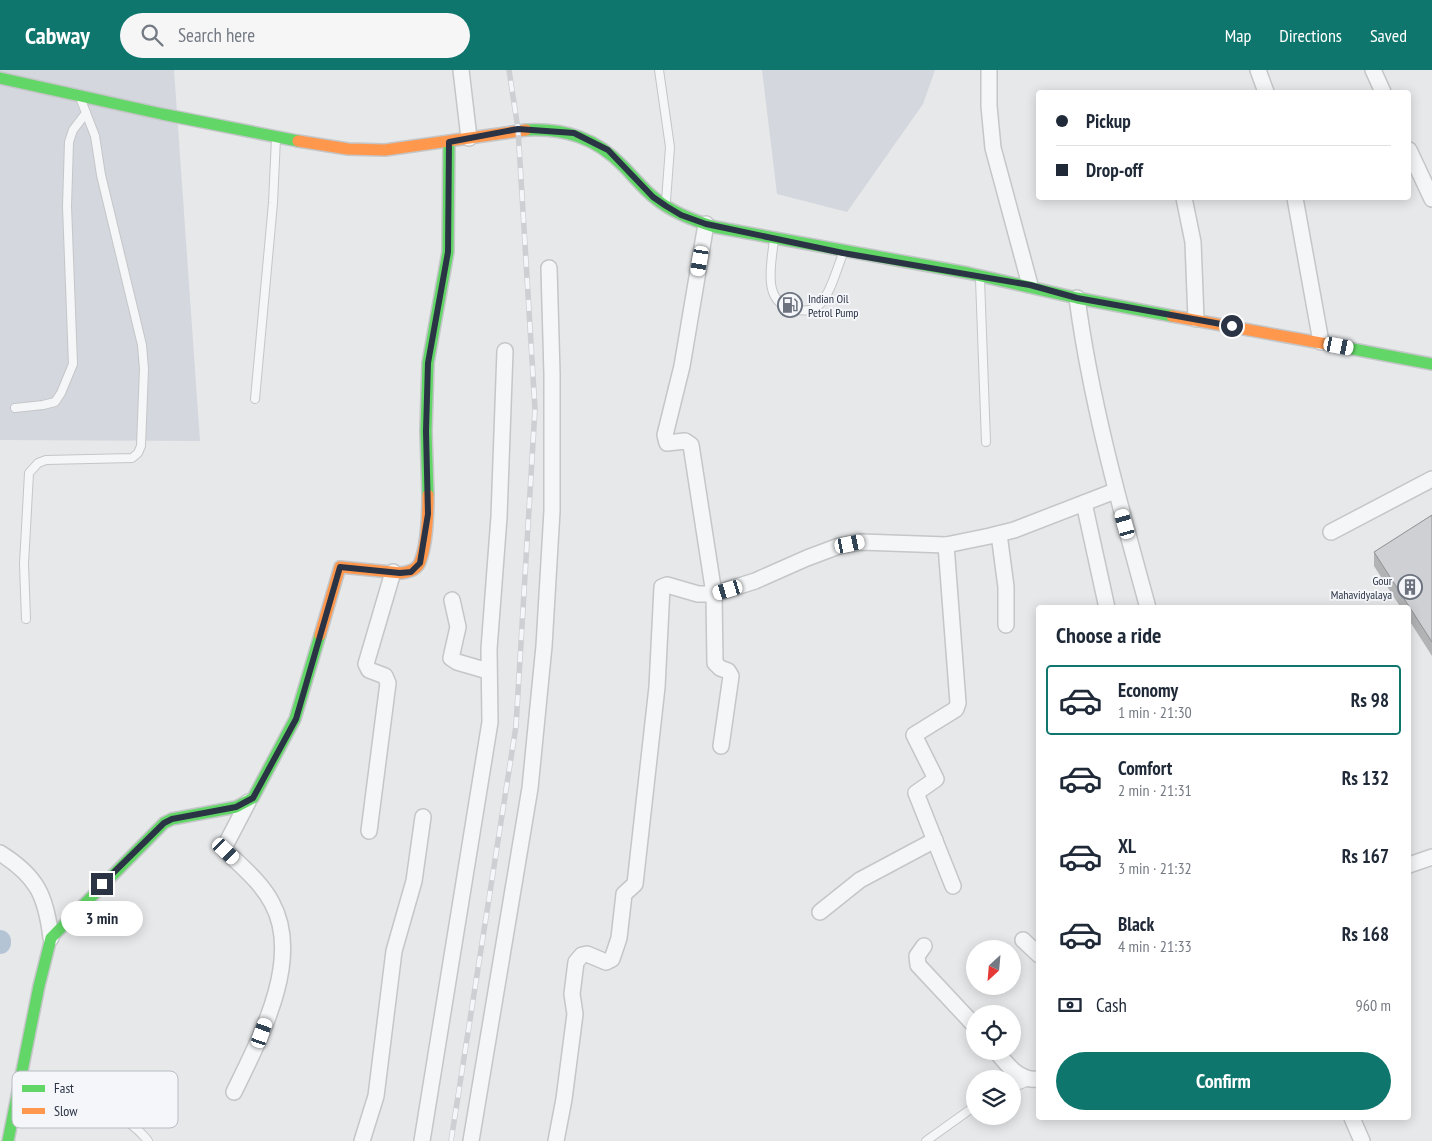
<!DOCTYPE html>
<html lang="en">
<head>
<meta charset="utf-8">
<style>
	:root { --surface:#fff; --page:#f6f6f7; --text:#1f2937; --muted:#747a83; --line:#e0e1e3; --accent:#0f766e }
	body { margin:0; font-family:"PT Sans Narrow",sans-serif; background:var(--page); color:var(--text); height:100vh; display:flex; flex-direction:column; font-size:19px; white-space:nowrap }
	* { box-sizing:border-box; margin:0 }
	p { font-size:16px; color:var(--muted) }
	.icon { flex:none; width:28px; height:28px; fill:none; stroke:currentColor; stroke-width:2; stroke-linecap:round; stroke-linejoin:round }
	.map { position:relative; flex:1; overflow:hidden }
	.details { position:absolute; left:1036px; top:535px; width:375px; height:515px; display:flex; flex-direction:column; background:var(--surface); border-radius:5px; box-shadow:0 2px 12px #0003 }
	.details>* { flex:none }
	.banner { position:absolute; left:1036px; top:20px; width:375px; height:110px; border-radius:5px; box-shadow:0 2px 12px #0003; display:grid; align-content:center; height:110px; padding:0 20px; background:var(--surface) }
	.needle { width:32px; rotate:206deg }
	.buttons { position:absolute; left:966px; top:870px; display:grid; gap:10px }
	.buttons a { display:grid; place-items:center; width:55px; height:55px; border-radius:50%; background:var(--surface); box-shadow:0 2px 12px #0003; font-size:25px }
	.end { position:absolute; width:22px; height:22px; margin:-11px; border:6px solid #2b3445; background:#fff; box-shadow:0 0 0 2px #fff }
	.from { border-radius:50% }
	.bubble { position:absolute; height:35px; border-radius:18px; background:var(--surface); box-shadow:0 2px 12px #0003; font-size:16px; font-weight:800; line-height:35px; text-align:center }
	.car { position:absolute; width:15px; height:30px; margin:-15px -8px; border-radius:6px; box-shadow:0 0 4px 1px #0007; background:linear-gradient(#fff 24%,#345 0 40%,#fff 0 76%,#345 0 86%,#fff 0) }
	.banner b { display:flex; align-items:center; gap:18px; height:48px; font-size:19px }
	.banner b+b { border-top:1px solid var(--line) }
	.banner i { width:12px; height:12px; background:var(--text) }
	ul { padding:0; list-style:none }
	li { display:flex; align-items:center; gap:15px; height:70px; margin:0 10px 8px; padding:0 10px; border:2px solid transparent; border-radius:5px }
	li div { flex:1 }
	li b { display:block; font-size:19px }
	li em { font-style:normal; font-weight:800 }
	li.selected { border-color:var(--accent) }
	li>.icon { width:45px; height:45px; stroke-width:1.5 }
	h2 { padding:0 20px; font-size:22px; line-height:60px }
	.pay { display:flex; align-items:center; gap:12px; height:55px; padding:0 20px; font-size:19px }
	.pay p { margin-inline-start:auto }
	.cta { display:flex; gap:10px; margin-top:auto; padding:10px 20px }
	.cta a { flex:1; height:58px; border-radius:30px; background:var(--accent); color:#fff; font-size:20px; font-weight:800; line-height:58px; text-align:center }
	header { display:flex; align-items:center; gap:30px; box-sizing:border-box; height:70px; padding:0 25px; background:var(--accent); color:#fff }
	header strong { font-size:24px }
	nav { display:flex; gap:28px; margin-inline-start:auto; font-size:18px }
	.search { width:350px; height:45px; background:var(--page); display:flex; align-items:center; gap:12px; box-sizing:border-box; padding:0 18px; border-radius:28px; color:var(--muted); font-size:19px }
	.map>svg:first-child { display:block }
	.built { fill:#d4d7dd }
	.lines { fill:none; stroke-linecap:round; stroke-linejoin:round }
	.river { stroke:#b4c4d5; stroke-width:22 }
	.lane-casing { stroke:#c4c6c8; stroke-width:10 }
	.street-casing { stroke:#c4c6c8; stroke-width:18 }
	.fast-casing { stroke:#c4c6c8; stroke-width:14 }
	.slow-casing { stroke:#c4c6c8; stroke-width:14 }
	.lane { stroke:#f5f6f7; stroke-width:8 }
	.street { stroke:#f5f6f7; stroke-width:15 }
	.fast { stroke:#63d668; stroke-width:11 }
	.slow { stroke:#ff974d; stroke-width:11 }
	.rail-casing { stroke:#cecfd2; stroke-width:5.5 }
	.rail { stroke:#f4f6f9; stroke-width:4; stroke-dasharray:11; stroke-linecap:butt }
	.wall { fill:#b1b3b5 }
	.building { fill:#ced0d3; stroke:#909294 }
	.route { stroke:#2b3445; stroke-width:6 }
	.labels { text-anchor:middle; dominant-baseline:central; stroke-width:4; stroke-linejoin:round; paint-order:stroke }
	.poi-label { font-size:12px; fill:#2b3445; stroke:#f4f6f9; text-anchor:start }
	.key { fill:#f4f6f9; stroke:#b8bcc3; stroke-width:1 }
	.key-label { font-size:14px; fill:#2b3445 }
</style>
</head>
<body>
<header>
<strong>Cabway</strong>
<div class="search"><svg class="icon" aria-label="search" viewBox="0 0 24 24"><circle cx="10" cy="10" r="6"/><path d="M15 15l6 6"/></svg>Search here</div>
<nav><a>Map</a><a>Directions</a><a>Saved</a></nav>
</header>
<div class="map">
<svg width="1432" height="1071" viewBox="0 0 1432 1071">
	<rect width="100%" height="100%" fill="#e6e8ea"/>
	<g class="built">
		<path d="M 0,0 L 174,0 L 200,371 L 0,370 Z"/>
		<path d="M 762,0 L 935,0 L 923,34 L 847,142 L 777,124 Z"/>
	</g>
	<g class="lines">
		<path class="river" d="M 0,871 L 0,873"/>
		<defs>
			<g id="lane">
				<path d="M 659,0 L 670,77 L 666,131"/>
				<path d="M 774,170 C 771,196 761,235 797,240 C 807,241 814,241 821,233 C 832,220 836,200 843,184"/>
				<path d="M 980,209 L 986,372"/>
				<path d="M 255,329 L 273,133 L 276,68"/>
				<path d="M 15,338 L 43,335 L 55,332 L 61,323 L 73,294 L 67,136 L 69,72 L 73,60 L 86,43"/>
				<path d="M 26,549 L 24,494 L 29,403 L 38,393 L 46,390 L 132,388 L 138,383 L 141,376 L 144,299 L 142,275 L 101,105 L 95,66 L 81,30"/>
				<path d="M 23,1004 C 62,1020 122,1037 148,1071"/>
				<path d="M 1012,1018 L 1029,1011"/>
				<path d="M 926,1071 L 975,1036"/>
			</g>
			<g id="street">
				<path d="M 461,0 L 469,68"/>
				<path d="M 989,0 L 989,36 L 993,78 L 1030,215"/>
				<path d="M 1258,0 L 1266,22"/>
				<path d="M 1373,0 L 1383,22"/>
				<path d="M 1409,80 L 1432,129"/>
				<path d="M 1184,128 L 1193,172 L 1196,249"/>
				<path d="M 1295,128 L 1321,272"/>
				<path d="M 706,154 L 682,296 L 665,365 L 667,373 L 685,371 L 691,375 L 714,524 L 715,593 L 720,598 L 728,601 L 731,606 L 721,676"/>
				<path d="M 1077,228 C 1091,333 1120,436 1148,538"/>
				<path d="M 1084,433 L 1107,538"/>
				<path d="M 1331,462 L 1432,409"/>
				<path d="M 999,464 L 1006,517 L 1006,555"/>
				<path d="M 946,475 L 958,633 L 956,639 L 914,665 L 936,709 L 916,723 L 953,816"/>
				<path d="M 452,530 L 458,557 L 451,588 L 457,592 L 488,601"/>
				<path d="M 369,761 L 388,613 L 385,606 L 369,600 L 366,594 L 393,502"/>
				<path d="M 0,783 C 37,806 46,826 51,868"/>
				<path d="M 1409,795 L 1432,787"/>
				<path d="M 820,842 L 860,810 L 935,770"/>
				<path d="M 1023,870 L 1039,885"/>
				<path d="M 924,876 L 917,886 L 918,895 L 975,956"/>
				<path d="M 996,981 C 1007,995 1020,1012 1039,1009"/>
				<path d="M 234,1022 C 259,970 303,890 272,833 C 261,812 242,797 226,781 L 226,774 L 248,732"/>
				<path d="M 1352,1048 L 1362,1071"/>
				<path d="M 362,1071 L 376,1026 L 394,881 L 414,811 L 423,747"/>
				<path d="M 422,1071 L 490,652 L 489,579 L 499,447 L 505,281"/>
				<path d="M 471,1071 L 530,718 L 544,576 L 552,441 L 552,304 L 549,198"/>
				<path d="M 556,1071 L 564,1029 L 575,944 L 572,924 L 576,892 L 582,885 L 587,884 L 606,892 L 612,889 L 619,868 L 624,824 L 635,814 L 657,617 L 662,517 L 667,515 L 698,524 L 714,524 L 755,511 L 807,488 L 839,476 L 861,472 L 946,475 L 990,466 L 1014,460 L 1115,421"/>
			</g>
			<g id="fast">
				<path d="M 0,8 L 162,44 L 298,71"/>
				<path d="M 526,60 C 565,58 596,68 623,96 C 634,107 644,120 656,129 C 673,143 695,151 715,157 L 968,203 L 1077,228 L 1172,246"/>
				<path d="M 1332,275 L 1432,294"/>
				<path d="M 428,425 L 426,361 L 428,293 L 448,182 L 449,72"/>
				<path d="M 8,1071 L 39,916 L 51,868 L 164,753 L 172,749 L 236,737 L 253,728 L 295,649 L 320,565"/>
			</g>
			<g id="slow">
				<path d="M 298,71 L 348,79 L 385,80 L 526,60"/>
				<path d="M 1172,246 L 1332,275"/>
				<path d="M 320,565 L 340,497 L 401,503 C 409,502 417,500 420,492 C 427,474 428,443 428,425"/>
			</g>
		</defs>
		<use href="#lane" class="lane-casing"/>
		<use href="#street" class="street-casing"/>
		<use href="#fast" class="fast-casing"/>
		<use href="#slow" class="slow-casing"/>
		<use href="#lane" class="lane"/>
		<use href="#street" class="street"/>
		<use href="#fast" class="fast"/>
		<use href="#slow" class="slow"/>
		<defs>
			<path id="rail" d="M 451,1071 L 516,656 L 535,339 L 518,59 L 509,0"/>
		</defs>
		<use href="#rail" class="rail-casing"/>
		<use href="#rail" class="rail"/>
	</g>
	<path class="wall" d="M 1432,445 L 1432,586 L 1409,550 L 1409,538 L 1401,538 L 1374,496 L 1374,482 Z"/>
	<path class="building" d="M 1432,445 L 1432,572 L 1374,482 Z"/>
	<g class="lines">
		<path class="route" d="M 102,814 L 164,753 L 172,749 L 236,737 L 253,728 L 296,649 L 340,497 L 400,503 L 411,502 L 420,493 L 428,444 L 426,361 L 428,293 L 448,182 L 449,72 L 518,59 L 574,63 L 608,80 L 653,127 L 666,136 L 681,145 L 706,154 L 843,183 L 1030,215 L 1077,228 L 1232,256"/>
	</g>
	<defs>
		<symbol id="fuel-ring" viewBox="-11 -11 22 22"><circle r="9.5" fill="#f4f6f9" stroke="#6c737f" stroke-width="1.5"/><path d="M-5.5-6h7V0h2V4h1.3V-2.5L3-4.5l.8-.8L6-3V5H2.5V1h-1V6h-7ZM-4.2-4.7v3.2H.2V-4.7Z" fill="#6c737f"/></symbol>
		<symbol id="building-ring" viewBox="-11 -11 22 22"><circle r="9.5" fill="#f4f6f9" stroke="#6c737f" stroke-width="1.5"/><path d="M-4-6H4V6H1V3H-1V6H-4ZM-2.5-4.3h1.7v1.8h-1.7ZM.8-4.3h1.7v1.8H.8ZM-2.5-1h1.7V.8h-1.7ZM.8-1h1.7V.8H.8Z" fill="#6c737f"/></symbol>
	</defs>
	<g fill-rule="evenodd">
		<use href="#fuel-ring" x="776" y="221" width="28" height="28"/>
		<use href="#building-ring" x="1396" y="503" width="28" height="28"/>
	</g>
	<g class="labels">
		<g class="poi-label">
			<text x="808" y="228">Indian Oil<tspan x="808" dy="14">Petrol Pump</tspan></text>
			<text x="1392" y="510" text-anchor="end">Gour<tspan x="1392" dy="14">Mahavidyalaya</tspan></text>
		</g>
	</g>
	<rect x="12" y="1001" width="166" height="57" rx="8" class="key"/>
	<rect x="22" y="1015" width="23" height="7" fill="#63d668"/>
	<rect x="22" y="1038" width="23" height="6" fill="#ff974d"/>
	<g class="key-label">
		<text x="54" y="1023">Fast</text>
		<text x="54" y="1046">Slow</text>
	</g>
</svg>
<div class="buttons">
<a><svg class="needle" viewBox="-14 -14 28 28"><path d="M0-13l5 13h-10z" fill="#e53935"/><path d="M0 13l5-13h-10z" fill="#747a83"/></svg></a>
<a><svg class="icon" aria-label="locate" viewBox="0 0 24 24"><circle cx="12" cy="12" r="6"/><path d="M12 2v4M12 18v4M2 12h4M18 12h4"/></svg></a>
<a><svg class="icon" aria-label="layers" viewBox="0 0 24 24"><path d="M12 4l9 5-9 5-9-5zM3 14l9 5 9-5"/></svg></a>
</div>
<i class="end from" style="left:1232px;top:256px"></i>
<i class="end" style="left:102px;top:814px"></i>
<div class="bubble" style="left:61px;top:831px;width:82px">3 min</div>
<i class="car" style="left:700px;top:191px;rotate:190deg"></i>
<i class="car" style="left:1339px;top:276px;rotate:101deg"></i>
<i class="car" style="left:1125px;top:454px;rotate:344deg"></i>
<i class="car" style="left:850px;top:474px;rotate:78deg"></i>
<i class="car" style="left:728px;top:520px;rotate:253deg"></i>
<i class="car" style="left:226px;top:781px;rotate:134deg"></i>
<i class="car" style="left:262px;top:963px;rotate:19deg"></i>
<div class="banner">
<b><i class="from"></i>Pickup</b>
<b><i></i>Drop-off</b>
</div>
<section class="details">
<h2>Choose a ride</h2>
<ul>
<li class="selected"><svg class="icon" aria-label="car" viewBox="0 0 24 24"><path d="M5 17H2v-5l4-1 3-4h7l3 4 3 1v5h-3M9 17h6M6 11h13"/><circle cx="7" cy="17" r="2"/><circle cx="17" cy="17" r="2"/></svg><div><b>Economy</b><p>1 min · 21:30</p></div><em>Rs 98</em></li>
<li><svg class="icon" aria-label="car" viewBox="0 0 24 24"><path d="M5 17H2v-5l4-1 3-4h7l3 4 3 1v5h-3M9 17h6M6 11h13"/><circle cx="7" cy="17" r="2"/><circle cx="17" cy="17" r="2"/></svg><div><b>Comfort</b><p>2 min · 21:31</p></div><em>Rs 132</em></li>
<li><svg class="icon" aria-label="car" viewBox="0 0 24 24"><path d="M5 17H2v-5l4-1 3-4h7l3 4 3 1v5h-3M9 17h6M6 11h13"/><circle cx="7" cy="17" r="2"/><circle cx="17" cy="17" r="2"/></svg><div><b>XL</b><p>3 min · 21:32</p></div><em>Rs 167</em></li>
<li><svg class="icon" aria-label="car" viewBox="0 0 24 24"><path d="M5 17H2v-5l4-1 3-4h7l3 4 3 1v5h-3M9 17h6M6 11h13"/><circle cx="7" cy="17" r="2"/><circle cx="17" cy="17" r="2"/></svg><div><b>Black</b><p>4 min · 21:33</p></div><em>Rs 168</em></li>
</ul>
<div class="pay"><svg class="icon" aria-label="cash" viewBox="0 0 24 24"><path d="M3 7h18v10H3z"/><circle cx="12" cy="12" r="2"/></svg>Cash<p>960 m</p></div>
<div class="cta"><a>Confirm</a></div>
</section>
</div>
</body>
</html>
